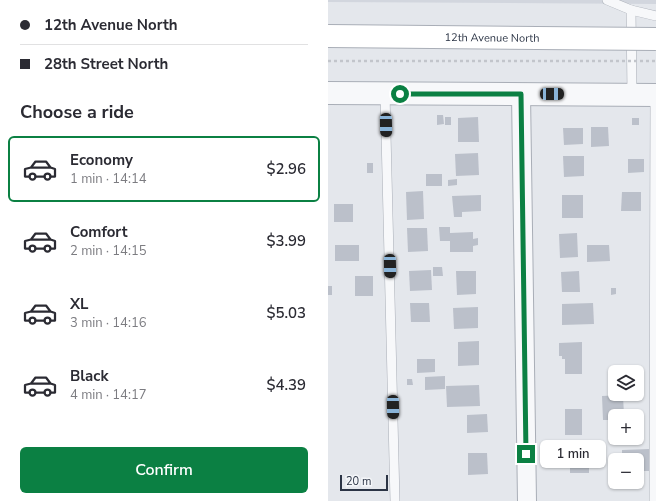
<!DOCTYPE html>
<html lang="en">
<head>
<meta charset="utf-8">
<style>
	:root { --surface:#fff; --page:#f7f7f7; --text:#2b2b33; --muted:#7c7c81; --line:#e1e1e2; --accent:#0b8043 }
	body { margin:0; font-family:"Nunito Sans",sans-serif; background:var(--page); color:var(--text); height:100vh; display:flex; flex-direction:column; font-size:15px; white-space:nowrap }
	* { box-sizing:border-box; margin:0 }
	p { font-size:13px; color:var(--muted) }
	.icon { flex:none; width:22px; height:22px; fill:none; stroke:currentColor; stroke-width:2; stroke-linecap:round; stroke-linejoin:round }
	.map { position:relative; flex:1; overflow:hidden }
	.panel { display:flex; flex-direction:column; background:var(--surface); width:328px }
	.panel>* { flex:none }
	.hud { display:grid; align-content:center; height:88px; padding:0 20px; background:var(--surface) }
	.buttons { position:absolute; left:280px; top:365px; display:grid; gap:8px }
	.buttons a { display:grid; place-items:center; width:36px; height:36px; border-radius:6px; background:var(--surface); box-shadow:0 1px 3px #0004; font-size:20px }
	.scale { position:absolute; left:12px; bottom:10px; width:48px; box-sizing:border-box; padding-left:4px; border:2px solid #2b3445; border-top:0; font-size:11px; line-height:14px; white-space:nowrap; color:#2b3445; -webkit-text-stroke:3px #f4f6f9; paint-order:stroke }
	.end { position:absolute; width:18px; height:18px; margin:-9px; border:5px solid #0b8043; background:#fff; box-shadow:0 0 0 2px #fff }
	.from { border-radius:50% }
	.bubble { position:absolute; height:28px; border-radius:6px; background:var(--surface); box-shadow:0 1px 3px #0004; font-size:13px; font-weight:600; line-height:28px; text-align:center }
	.car { position:absolute; width:12px; height:24px; margin:-12px -6px; border-radius:5px; box-shadow:0 0 3px 1px #0007; background:linear-gradient(#222 24%,#8ab4d8 0 40%,#222 0 76%,#8ab4d8 0 86%,#222 0) }
	.hud b { display:flex; align-items:center; gap:14px; height:38px; font-size:15px }
	.hud b+b { border-top:1px solid var(--line) }
	.hud i { width:10px; height:10px; background:var(--text) }
	ul { padding:0; list-style:none }
	li { display:flex; align-items:center; gap:12px; height:66px; margin:0 8px 6px; padding:0 12px; border:2px solid transparent; border-radius:6px }
	li div { flex:1 }
	li b { display:block; font-size:15px }
	li em { font-style:normal; font-weight:600 }
	li.active { border-color:var(--accent) }
	li>.icon { width:36px; height:36px; stroke-width:1.5 }
	h2 { padding:0 20px; font-size:18px; line-height:48px }
	.button { display:flex; gap:8px; margin-top:auto; padding:8px 20px }
	.button a { flex:1; height:46px; border-radius:6px; background:var(--accent); color:#fff; font-size:16px; font-weight:600; line-height:46px; text-align:center }
	main { display:flex; flex:1; min-height:0 }
	.map>svg:first-child { display:block }
	.built { fill:#d2d6de }
	.building { fill:#bbc0ca }
	.lines { fill:none; stroke-linecap:round; stroke-linejoin:round }
	.service-casing { stroke:#a9aeb7; stroke-width:10 }
	.minor-casing { stroke:#a9aeb7; stroke-width:20 }
	.tertiary-casing { stroke:#a9aeb7; stroke-width:24 }
	.service { stroke:#f7f8fa; stroke-width:9 }
	.minor { stroke:#f7f8fa; stroke-width:18 }
	.tertiary { stroke:#f7f8fa; stroke-width:22 }
	.secondary-bridge-casing { stroke:#a9aeb7; stroke-width:24; stroke-linecap:butt }
	.path-bridge { stroke:#c2c5cb; stroke-width:2.5; stroke-dasharray:3 3; stroke-linecap:butt }
	.secondary-bridge { stroke:#fff; stroke-width:22 }
	.route { stroke:#0b8043; stroke-width:5 }
	.labels { text-anchor:middle; dominant-baseline:central; stroke-width:4; stroke-linejoin:round; paint-order:stroke }
	.street-label { font-size:11px; fill:#2b3445; stroke:#f4f6f9 }
</style>
</head>
<body>
<main>
<section class="panel">
<div class="hud">
<b><i class="from"></i>12th Avenue North</b>
<b><i></i>28th Street North</b>
</div>
<h2>Choose a ride</h2>
<ul>
<li class="active"><svg class="icon" aria-label="car" viewBox="0 0 24 24"><path d="M5 17H2v-5l4-1 3-4h7l3 4 3 1v5h-3M9 17h6M6 11h13"/><circle cx="7" cy="17" r="2"/><circle cx="17" cy="17" r="2"/></svg><div><b>Economy</b><p>1 min · 14:14</p></div><em>$2.96</em></li>
<li><svg class="icon" aria-label="car" viewBox="0 0 24 24"><path d="M5 17H2v-5l4-1 3-4h7l3 4 3 1v5h-3M9 17h6M6 11h13"/><circle cx="7" cy="17" r="2"/><circle cx="17" cy="17" r="2"/></svg><div><b>Comfort</b><p>2 min · 14:15</p></div><em>$3.99</em></li>
<li><svg class="icon" aria-label="car" viewBox="0 0 24 24"><path d="M5 17H2v-5l4-1 3-4h7l3 4 3 1v5h-3M9 17h6M6 11h13"/><circle cx="7" cy="17" r="2"/><circle cx="17" cy="17" r="2"/></svg><div><b>XL</b><p>3 min · 14:16</p></div><em>$5.03</em></li>
<li><svg class="icon" aria-label="car" viewBox="0 0 24 24"><path d="M5 17H2v-5l4-1 3-4h7l3 4 3 1v5h-3M9 17h6M6 11h13"/><circle cx="7" cy="17" r="2"/><circle cx="17" cy="17" r="2"/></svg><div><b>Black</b><p>4 min · 14:17</p></div><em>$4.39</em></li>
</ul>
<div class="button"><a>Confirm</a></div>
</section>
<div class="map">
<svg width="328" height="501" viewBox="0 0 328 501">
	<rect width="100%" height="100%" fill="#e4e7ec"/>
	<path class="built" d="M 0,0 L 328,0 L 328,4 L 0,2 Z"/>
	<g class="building">
		<path d="M 109,115 L 115,115 L 116,124 L 109,125 Z"/>
		<rect x="117" y="117" width="6" height="8"/>
		<path d="M 150,117 L 151,142 L 130,142 L 130,118 Z"/>
		<rect x="304" y="118" width="7" height="7"/>
		<path d="M 263,127 L 280,127 L 281,146 L 263,147 Z"/>
		<path d="M 235,128 L 255,128 L 255,144 L 236,145 Z"/>
		<path d="M 150,153 L 151,175 L 128,176 L 127,154 Z"/>
		<path d="M 235,156 L 256,156 L 256,176 L 236,177 Z"/>
		<path d="M 300,159 L 316,159 L 316,172 L 300,173 Z"/>
		<rect x="39" y="163" width="6" height="10"/>
		<rect x="98" y="174" width="16" height="12"/>
		<path d="M 129,179 L 129,185 L 120,186 L 120,180 Z"/>
		<path d="M 95,191 L 96,219 L 79,220 L 78,192 Z"/>
		<path d="M 294,192 L 313,192 L 313,211 L 293,211 Z"/>
		<path d="M 153,195 L 153,211 L 134,212 L 134,217 L 126,217 L 124,196 Z"/>
		<rect x="234" y="195" width="21" height="23"/>
		<rect x="6" y="204" width="19" height="18"/>
		<path d="M 111,227 L 122,227 L 122,233 L 145,232 L 145,239 L 150,238 L 150,245 L 145,246 L 145,252 L 122,252 L 122,241 L 112,241 Z"/>
		<path d="M 79,228 L 99,228 L 100,251 L 80,252 Z"/>
		<path d="M 249,233 L 250,257 L 232,258 L 231,234 Z"/>
		<rect x="7" y="245" width="24" height="16"/>
		<path d="M 259,245 L 281,245 L 282,261 L 259,262 Z"/>
		<path d="M 105,267 L 114,267 L 115,276 L 105,276 Z"/>
		<path d="M 103,270 L 104,290 L 82,291 L 81,271 Z"/>
		<path d="M 128,271 L 148,271 L 148,294 L 129,295 Z"/>
		<path d="M 251,271 L 252,292 L 234,292 L 233,272 Z"/>
		<rect x="27" y="276" width="18" height="20"/>
		<rect x="0" y="286" width="4" height="9"/>
		<path d="M 283,288 L 288,288 L 288,294 L 283,295 Z"/>
		<path d="M 82,303 L 101,303 L 102,322 L 83,322 Z"/>
		<path d="M 265,303 L 266,324 L 234,325 L 234,304 Z"/>
		<path d="M 150,307 L 150,328 L 126,329 L 125,308 Z"/>
		<path d="M 151,341 L 151,365 L 130,366 L 130,342 Z"/>
		<path d="M 254,342 L 254,374 L 237,374 L 237,359 L 234,359 L 234,356 L 231,356 L 231,343 Z"/>
		<path d="M 89,359 L 107,359 L 107,372 L 89,373 Z"/>
		<path d="M 117,376 L 117,389 L 97,390 L 97,377 Z"/>
		<path d="M 79,379 L 84,379 L 85,385 L 79,385 Z"/>
		<path d="M 151,385 L 152,406 L 119,407 L 118,386 Z"/>
		<path d="M 295,395 L 296,416 L 287,416 L 287,420 L 275,420 L 274,396 Z"/>
		<rect x="237" y="409" width="17" height="26"/>
		<path d="M 159,414 L 160,432 L 139,433 L 139,415 Z"/>
		<path d="M 321,449 L 321,471 L 309,471 L 309,460 L 294,460 L 294,450 Z"/>
		<path d="M 140,453 L 159,453 L 160,474 L 140,475 Z"/>
		<path d="M 261,456 L 261,473 L 242,473 L 242,457 Z"/>
	</g>
	<g class="lines">
		<defs>
			<g id="service">
				<path d="M 279,0 L 303,10 L 304,95"/>
				<path d="M 303,10 L 328,16"/>
				<path d="M 57,93 L 67,501"/>
				<path d="M 326,501 L 327,95"/>
			</g>
			<path id="minor" d="M 193,94 L 199,501"/>
			<path id="tertiary" d="M 0,93 L 328,95"/>
		</defs>
		<use href="#service" class="service-casing"/>
		<use href="#minor" class="minor-casing"/>
		<use href="#tertiary" class="tertiary-casing"/>
		<use href="#service" class="service"/>
		<use href="#minor" class="minor"/>
		<use href="#tertiary" class="tertiary"/>
		<defs>
			<g id="secondary-bridge">
				<path id="s1" d="M 0,36 L 328,39"/>
			</g>
		</defs>
		<use href="#secondary-bridge" class="secondary-bridge-casing"/>
		<path class="path-bridge" d="M 0,61 L 328,61"/>
		<use href="#secondary-bridge" class="secondary-bridge"/>
	</g>
	<g class="lines">
		<path class="route" d="M 72,94 L 193,94 L 198,454"/>
	</g>
	<g class="labels">
		<g class="street-label">
			<text stroke="none"><textPath href="#s1" startOffset="164">12th Avenue North</textPath></text>
		</g>
	</g>
</svg>
<div class="buttons">
<a><svg class="icon" aria-label="layers" viewBox="0 0 24 24"><path d="M12 4l9 5-9 5-9-5zM3 14l9 5 9-5"/></svg></a>
<a>+</a>
<a>−</a>
</div>
<div class="scale">20 m</div>
<i class="end from" style="left:72px;top:94px"></i>
<i class="end" style="left:198px;top:454px"></i>
<div class="bubble" style="left:212px;top:440px;width:66px">1 min</div>
<i class="car" style="left:224px;top:94px;rotate:90deg"></i>
<i class="car" style="left:58px;top:125px;rotate:179deg"></i>
<i class="car" style="left:62px;top:266px;rotate:179deg"></i>
<i class="car" style="left:65px;top:407px;rotate:179deg"></i>
</div>
</main>
</body>
</html>
